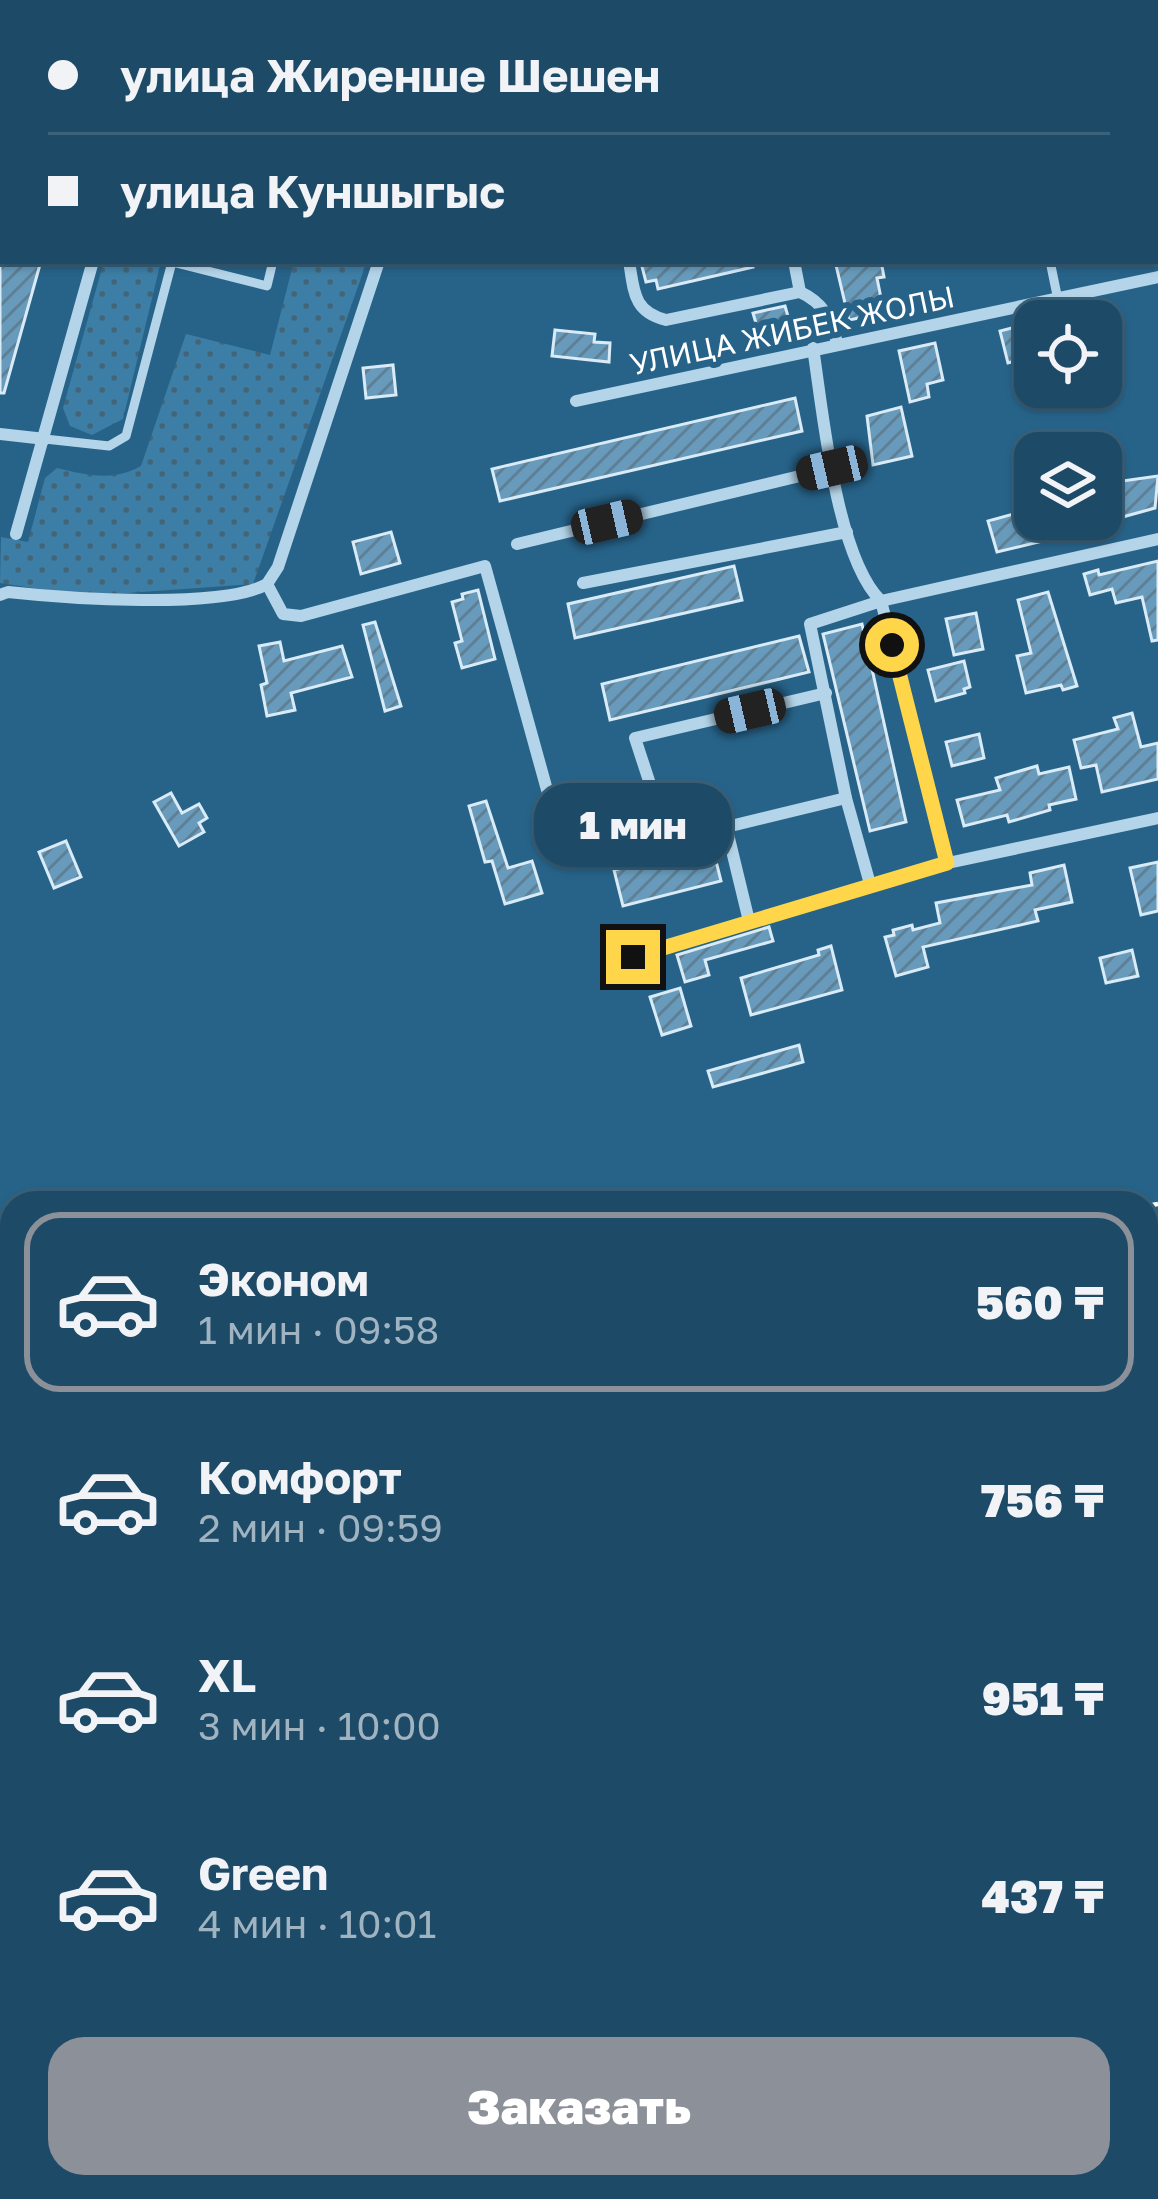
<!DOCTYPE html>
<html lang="ru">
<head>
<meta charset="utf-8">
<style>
	:root { --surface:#1d4a67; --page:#25516d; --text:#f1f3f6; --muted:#a0b3c0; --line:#3b627b; --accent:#8c9099 }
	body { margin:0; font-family:"Golos Text",sans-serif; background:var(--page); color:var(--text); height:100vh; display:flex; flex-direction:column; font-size:45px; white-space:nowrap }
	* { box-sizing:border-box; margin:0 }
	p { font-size:39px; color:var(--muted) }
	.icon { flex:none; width:66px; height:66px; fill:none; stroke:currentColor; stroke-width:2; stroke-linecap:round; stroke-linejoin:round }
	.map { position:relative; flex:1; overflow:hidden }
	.details { position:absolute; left:0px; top:1191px; width:1158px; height:1008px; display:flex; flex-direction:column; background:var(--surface); border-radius:36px 36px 0 0; box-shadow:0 3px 9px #0004,0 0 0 3px var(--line) }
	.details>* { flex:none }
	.hud { position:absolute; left:0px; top:0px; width:1158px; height:264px; box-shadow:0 3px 9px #0004,0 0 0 3px var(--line); display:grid; align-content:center; height:264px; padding:0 48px; background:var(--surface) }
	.fabs { position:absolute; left:1014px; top:300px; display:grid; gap:24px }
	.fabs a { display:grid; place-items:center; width:108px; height:108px; border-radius:24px; background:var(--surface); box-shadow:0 3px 9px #0004,0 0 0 3px var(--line); font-size:60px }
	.end { position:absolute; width:54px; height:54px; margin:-27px; border:15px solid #ffd54a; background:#111; box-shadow:0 0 0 6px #111 }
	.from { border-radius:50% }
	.bubble { position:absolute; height:84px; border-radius:36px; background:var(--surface); box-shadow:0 3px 9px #0004,0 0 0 3px var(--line); font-size:39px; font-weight:800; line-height:84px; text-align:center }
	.car { position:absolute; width:36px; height:72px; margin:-36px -18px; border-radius:15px; box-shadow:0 0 9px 3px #0007; background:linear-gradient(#222 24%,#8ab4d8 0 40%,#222 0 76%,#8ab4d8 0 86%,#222 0) }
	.hud b { display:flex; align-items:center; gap:42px; height:114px; font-size:45px }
	.hud b+b { border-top:3px solid var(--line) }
	.hud i { width:30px; height:30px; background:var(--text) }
	ul { padding:21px 0 0; list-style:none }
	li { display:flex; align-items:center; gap:36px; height:180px; margin:0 24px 18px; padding:0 24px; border:6px solid transparent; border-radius:36px }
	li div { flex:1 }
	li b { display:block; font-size:45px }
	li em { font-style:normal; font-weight:800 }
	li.active { border-color:var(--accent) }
	li>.icon { width:108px; height:108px; stroke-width:1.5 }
	.cta { display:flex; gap:24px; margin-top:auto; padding:24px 48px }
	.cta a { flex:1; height:138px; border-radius:36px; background:var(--accent); color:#fff; font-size:48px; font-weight:800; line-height:138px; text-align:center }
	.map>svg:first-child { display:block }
	.green { fill:url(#green-dots) }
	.building { fill:url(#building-hatch); stroke:#d8ebf7; stroke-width:3 }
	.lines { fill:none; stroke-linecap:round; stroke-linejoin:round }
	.path { stroke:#b4d5e9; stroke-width:3; stroke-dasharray:6 9; stroke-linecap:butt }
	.lane { stroke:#b4d5e9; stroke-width:9 }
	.street { stroke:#b4d5e9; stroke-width:12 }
	.secondary { stroke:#deeef8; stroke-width:24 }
	.rail { stroke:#fff; stroke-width:4.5; stroke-dasharray:21 9; stroke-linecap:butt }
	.route { stroke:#ffd54a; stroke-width:15 }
	.labels { text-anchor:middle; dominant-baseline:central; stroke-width:12; stroke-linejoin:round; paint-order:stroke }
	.street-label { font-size:30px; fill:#fff; stroke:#276389 }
</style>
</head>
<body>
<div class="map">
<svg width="1158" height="2199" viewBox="0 0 1158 2199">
	<defs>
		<pattern id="green-dots" width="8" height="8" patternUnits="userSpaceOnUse" patternTransform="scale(3)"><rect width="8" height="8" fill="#3c7ea5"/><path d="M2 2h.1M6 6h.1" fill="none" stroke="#446578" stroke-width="1.8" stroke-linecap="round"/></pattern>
		<pattern id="building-hatch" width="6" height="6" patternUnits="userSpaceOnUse" patternTransform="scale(3)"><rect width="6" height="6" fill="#689bbb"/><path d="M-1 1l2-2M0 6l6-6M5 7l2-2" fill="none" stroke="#5e7f94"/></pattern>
	</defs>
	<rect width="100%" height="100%" fill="#276389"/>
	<g class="green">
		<path d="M 104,261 L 161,261 L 123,419 L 92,435 L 70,426 L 63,408 Z"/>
		<path d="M 294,261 L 367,261 L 253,584 L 86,596 L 0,583 L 1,537 L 28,542 L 45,478 L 57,468 C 86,475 113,482 141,466 L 186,334 L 270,355 Z"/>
	</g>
	<g class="building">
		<path d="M 0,261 L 41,261 L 4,393 L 0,393 Z"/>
		<path d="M 650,261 L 752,261 L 753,267 L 658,289 L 656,280 L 646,282 L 641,263 Z"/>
		<path d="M 835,261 L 881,261 L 884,277 L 877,278 L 884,313 L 849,320 Z"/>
		<path d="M 785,306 L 793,334 L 762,344 L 753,313 Z"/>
		<path d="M 1035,322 L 1035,356 L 1008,363 L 1000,331 Z"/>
		<path d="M 555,330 L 595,334 L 594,342 L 610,343 L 609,362 L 552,356 Z"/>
		<path d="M 935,343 L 943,380 L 927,384 L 929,397 L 910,402 L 899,351 Z"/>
		<path d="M 393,365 L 396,395 L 366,398 L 363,368 Z"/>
		<path d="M 795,398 L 802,431 L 500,501 L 492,469 Z"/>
		<path d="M 901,407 L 912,456 L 873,465 L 867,416 Z"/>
		<path d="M 1158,476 L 1155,508 L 1101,523 L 1101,484 Z"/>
		<path d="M 1035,508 L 1035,519 L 1094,519 L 1095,524 L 1067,531 L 1068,535 L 997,552 L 988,521 Z"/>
		<path d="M 391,532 L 400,563 L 361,574 L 353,542 Z"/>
		<path d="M 1158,561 L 1158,640 L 1152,641 L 1142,597 L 1116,603 L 1112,589 L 1090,595 L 1084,574 L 1098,570 L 1099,575 Z"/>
		<path d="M 734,566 L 742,600 L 575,638 L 568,604 Z"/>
		<path d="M 478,590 L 495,659 L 462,668 L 455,643 L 462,641 L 452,602 L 463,599 L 462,594 Z"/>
		<path d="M 1048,592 L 1077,686 L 1063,690 L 1061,685 L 1026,693 L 1017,656 L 1031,653 L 1018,600 Z"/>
		<path d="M 976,613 L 983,649 L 954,655 L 946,619 Z"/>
		<path d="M 375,622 L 401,706 L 385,711 L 363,625 Z"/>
		<path d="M 862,624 L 906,822 L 870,831 L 823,634 Z"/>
		<path d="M 799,636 L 809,672 L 610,720 L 602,684 Z"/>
		<path d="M 280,642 L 284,661 L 342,646 L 352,677 L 291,693 L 295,710 L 267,716 L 261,685 L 267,683 L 259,646 Z"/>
		<path d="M 964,661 L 970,687 L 964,689 L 965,693 L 936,701 L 928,670 Z"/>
		<path d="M 1132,713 L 1141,747 L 1158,743 L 1158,779 L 1102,792 L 1096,765 L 1081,768 L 1074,740 L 1118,729 L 1114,718 Z"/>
		<path d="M 979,734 L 984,758 L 952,766 L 946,742 Z"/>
		<path d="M 1037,766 L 1039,774 L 1069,767 L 1076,799 L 1049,805 L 1050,810 L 1009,822 L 1007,815 L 964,826 L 957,800 L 1000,790 L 996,778 Z"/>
		<path d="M 171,793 L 182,813 L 199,804 L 207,818 L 199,823 L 204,832 L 179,846 L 154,802 Z"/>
		<path d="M 486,801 L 508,868 L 532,861 L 542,893 L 505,904 L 492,861 L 485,862 L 469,806 Z"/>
		<path d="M 66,841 L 81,877 L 54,888 L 39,852 Z"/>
		<path d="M 712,845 L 721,881 L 623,906 L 614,870 Z"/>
		<path d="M 1158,862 L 1158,911 L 1141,915 L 1130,868 Z"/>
		<path d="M 1064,865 L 1072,902 L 1035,910 L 1038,921 L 923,947 L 928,967 L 896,976 L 885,937 L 894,935 L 893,930 L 912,925 L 913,930 L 940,923 L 936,903 L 1032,885 L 1030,873 Z"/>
		<path d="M 769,927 L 773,941 L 705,960 L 709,975 L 685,982 L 677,955 Z"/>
		<path d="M 831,946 L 842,990 L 751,1015 L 741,978 L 819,955 L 818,950 Z"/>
		<path d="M 1132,950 L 1138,976 L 1106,983 L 1100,958 Z"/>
		<path d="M 680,988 L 691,1026 L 662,1035 L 650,997 Z"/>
		<path d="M 799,1045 L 803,1062 L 713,1087 L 708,1071 Z"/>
	</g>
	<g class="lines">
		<path class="path" d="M 1155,181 L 1158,182"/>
		<g class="lane">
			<path d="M 987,0 L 1001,3"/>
			<path d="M 948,3 L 949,0"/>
			<path d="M 0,17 L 3,17"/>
			<path d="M 0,87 L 3,88"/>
			<path d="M 1050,261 L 1058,300"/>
			<path d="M 45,439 L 109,446 L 126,436 L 172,262 L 267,286 L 273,261"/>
			<path d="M 1146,1402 L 1158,1400"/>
			<path d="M 1146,2104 L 1158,2113"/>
			<path d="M 267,2199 L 277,2187"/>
		</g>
		<g class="street">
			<path d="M 530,0 L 534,3"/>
			<path d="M 159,3 L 160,0"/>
			<path d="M 475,3 L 477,0"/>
			<path d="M 710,3 L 712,0"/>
			<path d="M 629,261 C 634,291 633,312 666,320 L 800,292 C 824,303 831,319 837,343"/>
			<path d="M 794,261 L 800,292"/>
			<path d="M 813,348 C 823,412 836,557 881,601 L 948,863"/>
			<path d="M 576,401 L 1158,277"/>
			<path d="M 0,434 L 45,439"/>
			<path d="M 16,534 L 93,261"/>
			<path d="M 517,544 L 833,468"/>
			<path d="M 583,583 L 847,532"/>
			<path d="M 267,584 L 283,614 L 301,616 L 485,566 L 557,826"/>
			<path d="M 0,595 L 8,592 C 63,598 222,610 267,584 L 278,567 L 379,261"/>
			<path d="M 726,826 L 749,921"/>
			<path d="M 668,839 L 635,738 L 826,693"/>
			<path d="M 624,852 L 846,798"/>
			<path d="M 870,884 L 846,798 L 810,624 L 881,601 L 1158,539"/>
			<path d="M 633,957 L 948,863 L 1158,818"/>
		</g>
		<g class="secondary">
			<path d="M 1146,1426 L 1158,1415"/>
			<path d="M 1026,2187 L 1028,2199"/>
		</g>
		<g class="rail">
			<path d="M 1146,1206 L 1158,1204"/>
			<path d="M 1146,1229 L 1158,1226"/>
			<path d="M 0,1287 L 12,1293"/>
			<path d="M 1146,1298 L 1158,1294"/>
			<path d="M 0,1467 L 12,1465"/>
			<path d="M 155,2199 L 165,2187"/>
			<path d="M 317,2199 L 327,2187"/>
		</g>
	</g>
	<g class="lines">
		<path class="route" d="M 633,957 L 947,863 L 892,645"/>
	</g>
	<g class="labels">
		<g class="street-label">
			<text transform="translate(792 330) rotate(-12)">УЛИЦА ЖИБЕК ЖОЛЫ</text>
		</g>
	</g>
</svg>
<div class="fabs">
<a><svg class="icon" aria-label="locate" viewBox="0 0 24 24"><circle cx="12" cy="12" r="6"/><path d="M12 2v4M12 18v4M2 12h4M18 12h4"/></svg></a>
<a><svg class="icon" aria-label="layers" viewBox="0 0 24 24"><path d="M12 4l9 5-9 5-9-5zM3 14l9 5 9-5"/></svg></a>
</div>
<i class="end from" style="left:892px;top:645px"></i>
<i class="end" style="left:633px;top:957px"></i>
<div class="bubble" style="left:534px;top:783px;width:198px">1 мин</div>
<i class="car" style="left:832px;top:468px;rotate:257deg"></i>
<i class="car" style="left:607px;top:522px;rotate:77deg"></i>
<i class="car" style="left:750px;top:711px;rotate:257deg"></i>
<div class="hud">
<b><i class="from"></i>улица Жиренше Шешен</b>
<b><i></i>улица Куншыгыс</b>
</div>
<section class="details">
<ul>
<li class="active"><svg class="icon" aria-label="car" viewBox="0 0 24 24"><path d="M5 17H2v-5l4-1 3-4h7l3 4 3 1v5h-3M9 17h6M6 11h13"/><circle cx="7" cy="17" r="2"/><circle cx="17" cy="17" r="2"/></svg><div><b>Эконом</b><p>1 мин · 09:58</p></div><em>560 ₸</em></li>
<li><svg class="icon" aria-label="car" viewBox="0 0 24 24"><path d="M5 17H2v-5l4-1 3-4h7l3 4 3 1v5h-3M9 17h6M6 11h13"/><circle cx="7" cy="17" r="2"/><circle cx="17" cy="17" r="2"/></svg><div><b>Комфорт</b><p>2 мин · 09:59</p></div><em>756 ₸</em></li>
<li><svg class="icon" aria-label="car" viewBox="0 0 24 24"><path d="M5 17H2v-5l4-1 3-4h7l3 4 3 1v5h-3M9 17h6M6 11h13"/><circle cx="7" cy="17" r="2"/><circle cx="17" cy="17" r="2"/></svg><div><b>XL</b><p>3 мин · 10:00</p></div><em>951 ₸</em></li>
<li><svg class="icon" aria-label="car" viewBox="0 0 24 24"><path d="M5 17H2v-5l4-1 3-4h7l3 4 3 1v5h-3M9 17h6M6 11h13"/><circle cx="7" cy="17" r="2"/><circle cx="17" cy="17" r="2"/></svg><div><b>Green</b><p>4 мин · 10:01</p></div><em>437 ₸</em></li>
</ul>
<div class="cta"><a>Заказать</a></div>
</section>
</div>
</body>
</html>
